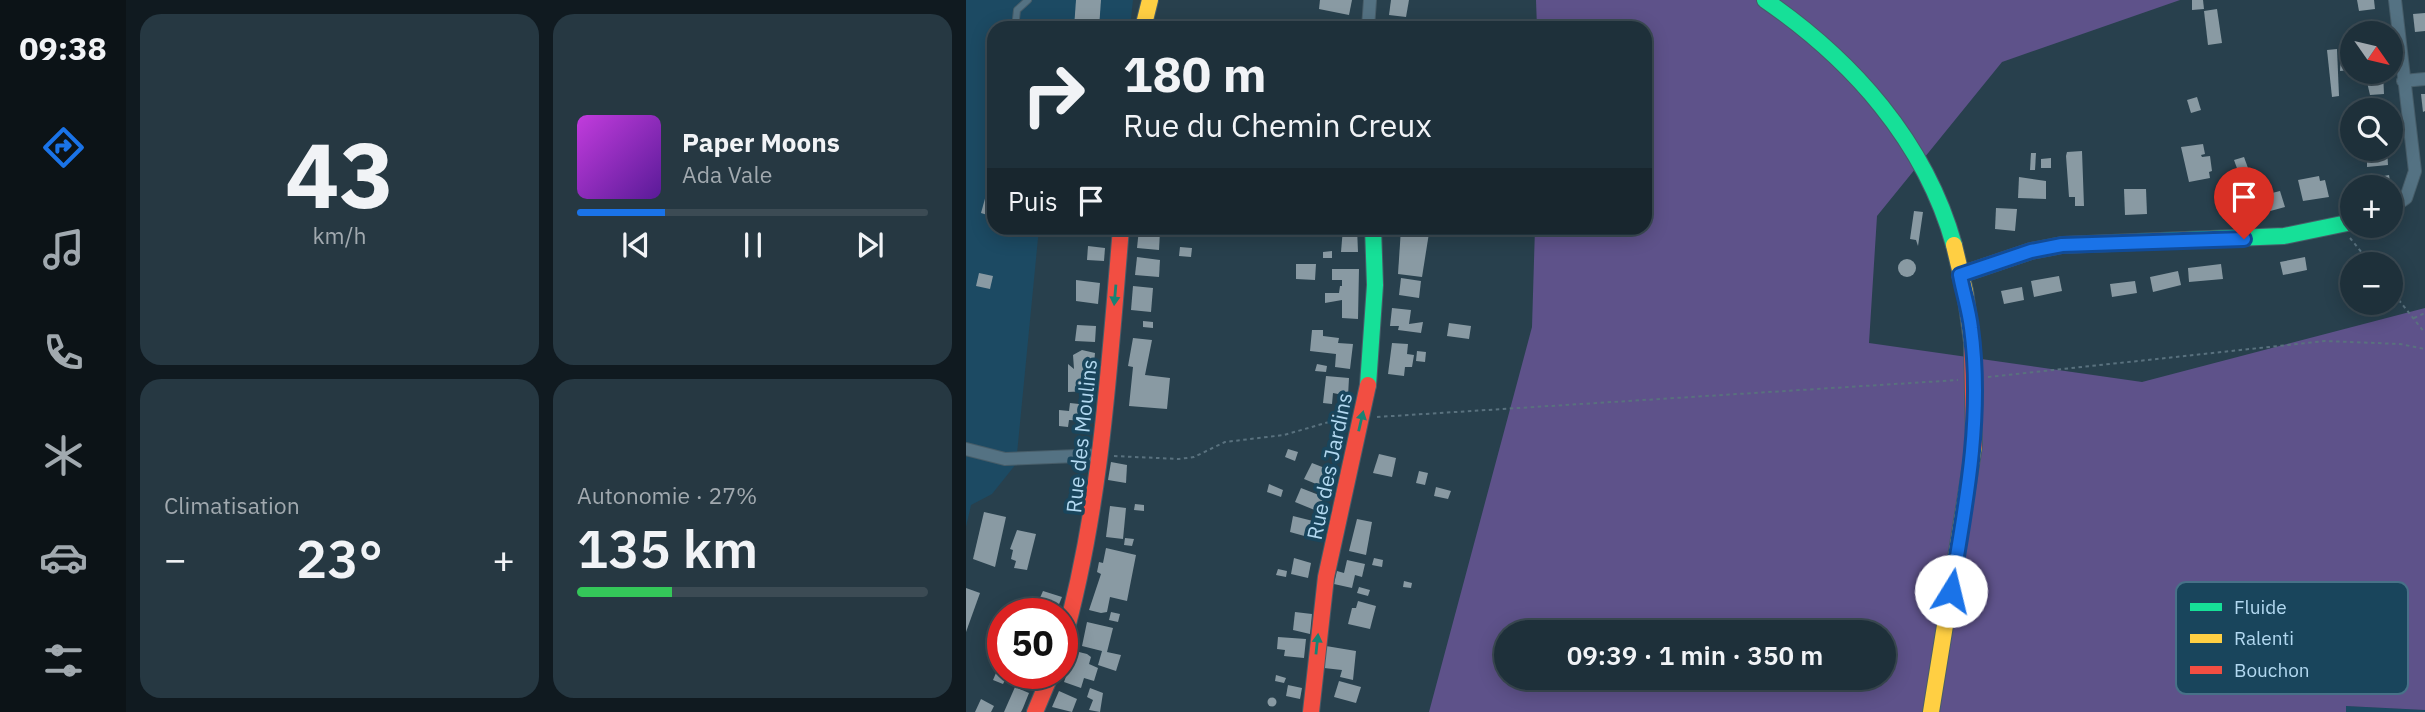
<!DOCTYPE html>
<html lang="fr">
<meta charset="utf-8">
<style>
body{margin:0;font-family:"IBM Plex Sans",sans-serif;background:#263842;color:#f1f3f6;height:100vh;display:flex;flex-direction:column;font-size:26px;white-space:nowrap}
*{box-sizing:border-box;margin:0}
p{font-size:23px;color:#a1a9af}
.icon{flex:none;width:38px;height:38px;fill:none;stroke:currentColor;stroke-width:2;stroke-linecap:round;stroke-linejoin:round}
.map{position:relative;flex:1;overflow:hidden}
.drawer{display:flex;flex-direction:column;gap:14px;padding:14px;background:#101a20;width:840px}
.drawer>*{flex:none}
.guide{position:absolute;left:21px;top:21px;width:665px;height:214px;border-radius:21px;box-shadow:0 4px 18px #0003,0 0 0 2px #3c4b54;background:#1e303a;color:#f1f3f6;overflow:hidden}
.needle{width:46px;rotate:124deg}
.fabs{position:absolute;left:1374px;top:21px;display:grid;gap:14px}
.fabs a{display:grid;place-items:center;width:63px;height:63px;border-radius:50%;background:#1e303a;box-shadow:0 4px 18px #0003,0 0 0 2px #3c4b54;font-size:35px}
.speed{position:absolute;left:21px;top:598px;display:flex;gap:14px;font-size:35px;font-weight:700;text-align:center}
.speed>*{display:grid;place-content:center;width:91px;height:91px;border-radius:50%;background:#1e303a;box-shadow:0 4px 18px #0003,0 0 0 2px #3c4b54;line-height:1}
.speed .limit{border:10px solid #d22;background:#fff;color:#111}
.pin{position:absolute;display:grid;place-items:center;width:60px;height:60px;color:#fff;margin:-72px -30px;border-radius:50% 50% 50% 0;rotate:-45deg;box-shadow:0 0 7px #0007}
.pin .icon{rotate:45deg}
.me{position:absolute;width:77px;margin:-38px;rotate:9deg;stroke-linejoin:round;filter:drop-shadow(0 0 5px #0008)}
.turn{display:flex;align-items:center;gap:24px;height:147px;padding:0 21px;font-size:32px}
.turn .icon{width:91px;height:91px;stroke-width:2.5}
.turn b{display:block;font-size:49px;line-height:60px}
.then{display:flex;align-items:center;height:66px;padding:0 21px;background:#0003;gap:14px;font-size:26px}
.big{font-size:52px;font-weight:600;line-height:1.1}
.drawer .tile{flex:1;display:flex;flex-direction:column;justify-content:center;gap:10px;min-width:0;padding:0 24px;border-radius:21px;background:#263842}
.drawer .dial{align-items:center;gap:0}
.dial b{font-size:91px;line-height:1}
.song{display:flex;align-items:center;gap:21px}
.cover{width:84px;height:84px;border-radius:10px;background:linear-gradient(135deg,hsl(290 70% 55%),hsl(270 70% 35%))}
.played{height:7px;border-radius:4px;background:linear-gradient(90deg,#1a73e8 25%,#3c4b54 25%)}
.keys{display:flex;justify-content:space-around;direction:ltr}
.heat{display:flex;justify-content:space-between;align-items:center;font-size:38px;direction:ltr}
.charge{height:10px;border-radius:5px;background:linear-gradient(90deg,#34c759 27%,#3c4b54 0)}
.drawer .tiles{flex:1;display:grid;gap:14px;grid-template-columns:repeat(2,1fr)}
.trip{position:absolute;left:528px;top:620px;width:402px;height:70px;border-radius:35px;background:#1e303a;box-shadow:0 4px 18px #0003,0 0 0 2px #3c4b54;font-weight:600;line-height:70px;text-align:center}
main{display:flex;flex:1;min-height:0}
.tab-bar{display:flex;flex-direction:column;width:126px;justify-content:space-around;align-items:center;background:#0c1317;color:#a1a9af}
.tab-bar .icon{width:49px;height:49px}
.tab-bar .current{color:#1a73e8}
.tab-bar b{font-size:32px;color:#f1f3f6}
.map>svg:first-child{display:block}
.built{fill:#1c4a63}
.green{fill:#5e528a;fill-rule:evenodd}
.building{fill:#899aa3}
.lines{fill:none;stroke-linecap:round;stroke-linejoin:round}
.lane-casing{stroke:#475d69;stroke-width:8}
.street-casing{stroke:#475d69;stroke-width:14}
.fast-casing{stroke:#475d69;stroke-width:18}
.slow-casing{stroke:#475d69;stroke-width:18}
.jam-casing{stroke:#475d69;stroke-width:18}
.path{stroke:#59717e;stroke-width:2;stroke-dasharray:3.5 3.5;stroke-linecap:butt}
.lane{stroke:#547283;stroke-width:6}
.street{stroke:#547283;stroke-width:12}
.fast{stroke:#16e098;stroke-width:16}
.slow{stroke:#ffcf43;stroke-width:16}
.jam{stroke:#f24e42;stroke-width:16}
.jam-bridge-casing{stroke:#475d69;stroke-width:18;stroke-linecap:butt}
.jam-bridge{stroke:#f24e42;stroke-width:16}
.oneway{fill:#188374}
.route-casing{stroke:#114b97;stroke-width:18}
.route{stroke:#1a73e8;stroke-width:12}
.labels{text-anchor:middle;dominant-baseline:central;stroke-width:7;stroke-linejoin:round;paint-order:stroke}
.street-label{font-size:21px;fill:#b2d8f0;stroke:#19455c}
.key{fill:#19455c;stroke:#477188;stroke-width:2}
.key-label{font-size:19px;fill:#b2d8f0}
</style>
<main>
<nav class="tab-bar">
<b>09:38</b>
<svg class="icon current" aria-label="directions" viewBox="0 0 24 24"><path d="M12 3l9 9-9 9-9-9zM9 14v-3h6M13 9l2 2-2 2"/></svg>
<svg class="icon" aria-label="music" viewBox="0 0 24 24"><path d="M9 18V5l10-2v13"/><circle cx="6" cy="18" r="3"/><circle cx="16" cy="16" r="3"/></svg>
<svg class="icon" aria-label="phone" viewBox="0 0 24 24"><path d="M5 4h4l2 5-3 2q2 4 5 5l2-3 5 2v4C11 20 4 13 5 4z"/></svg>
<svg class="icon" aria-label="climate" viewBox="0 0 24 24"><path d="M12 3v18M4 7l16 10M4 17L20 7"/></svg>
<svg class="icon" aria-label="car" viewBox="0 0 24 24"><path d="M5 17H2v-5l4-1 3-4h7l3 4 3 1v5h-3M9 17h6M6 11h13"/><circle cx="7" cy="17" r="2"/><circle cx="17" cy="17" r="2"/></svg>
<svg class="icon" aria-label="filters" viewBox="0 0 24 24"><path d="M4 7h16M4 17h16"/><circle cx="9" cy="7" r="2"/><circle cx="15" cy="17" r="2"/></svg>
</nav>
<section class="drawer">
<div class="tiles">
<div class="tile dial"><b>43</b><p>km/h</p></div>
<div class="tile">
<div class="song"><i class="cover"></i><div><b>Paper Moons</b><p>Ada Vale</p></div></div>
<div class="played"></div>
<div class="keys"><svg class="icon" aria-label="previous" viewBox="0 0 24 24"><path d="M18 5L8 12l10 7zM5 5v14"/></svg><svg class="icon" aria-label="pause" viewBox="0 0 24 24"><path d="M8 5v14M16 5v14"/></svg><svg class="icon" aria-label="next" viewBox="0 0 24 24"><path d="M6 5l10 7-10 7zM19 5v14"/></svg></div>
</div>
<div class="tile"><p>Climatisation</p>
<div class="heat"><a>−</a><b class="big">23°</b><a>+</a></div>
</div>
<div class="tile"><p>Autonomie · 27%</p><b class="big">135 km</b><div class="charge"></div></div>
</div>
</section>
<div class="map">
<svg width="1459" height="712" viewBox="0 0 1459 712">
<rect width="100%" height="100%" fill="#28404d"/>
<g class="built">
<path d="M0 0H167L164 28H28V228H73L50 464 26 494 5 505 0 527Z"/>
<path d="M1380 706 1459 710V712H1380Z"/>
</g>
<path class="green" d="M570 0H1214L1036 62 911 216 903 343 1176 382 1459 308V710L1380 706V712H463L566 327 569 228H679V28H571ZM541 632H919V677H541Z"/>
<g class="building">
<path d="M110 0H135L133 28H108Z"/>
<path d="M354 0H386L383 15 353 9Z"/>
<path d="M425 0H443L440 17 423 15Z"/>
<path d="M1226 0H1237L1238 9 1226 10Z"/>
<path d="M1391 0H1408L1409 9 1393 11Z"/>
<path d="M1251 9 1256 43 1242 45 1238 11Z"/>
<path d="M1459 13V31L1449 32 1447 14Z"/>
<path d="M1409 21 1412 33H1395L1394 23Z"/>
<path d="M56 23 97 26V28H55Z"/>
<path d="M1371 49 1373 96 1366 97 1361 50Z"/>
<path d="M1386 54V70L1374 71 1375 55Z"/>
<path d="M1395 72H1417L1418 94 1404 95 1400 78 1396 79Z"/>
<path d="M1455 94H1459V111L1457 112Z"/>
<path d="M1231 97 1235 110 1225 113 1221 100Z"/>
<path d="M1237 144 1239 154 1235 155 1236 157 1244 156 1246 171 1243 172 1244 178 1223 182 1215 147Z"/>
<path d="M1401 149H1421L1422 165 1401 167Z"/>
<path d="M1116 151 1118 206H1109V197H1103L1100 156 1101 152Z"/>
<path d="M1065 153H1070L1069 170H1064Z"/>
<path d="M1278 157 1282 168 1272 171 1268 160Z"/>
<path d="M1085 158V168H1075V159Z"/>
<path d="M28 166V217L15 213Z"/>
<path d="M1423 175 1425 187H1403L1402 179Z"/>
<path d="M1353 176 1354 181 1359 180 1363 197 1337 201 1332 180Z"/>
<path d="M1053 177 1080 181V199L1052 198Z"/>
<path d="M1290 187 1294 196 1314 191 1319 207 1286 216 1278 191Z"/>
<path d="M1158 189H1180L1181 214 1159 215Z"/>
<path d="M1030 208 1051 209 1049 231 1029 229Z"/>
<path d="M948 211 957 212 952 246 950 240 944 239Z"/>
<path d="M377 228H391L392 252H375Z"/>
<path d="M173 229 194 231 193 250 171 248Z"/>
<path d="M435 229 463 233 456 277 432 274Z"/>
<path d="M122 246 139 248 138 261 121 260Z"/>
<path d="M214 247 226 248 225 257 213 256Z"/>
<path d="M366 251V258H357V252Z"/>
<path d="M171 257 194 260 193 277 169 275Z"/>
<path d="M1339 257 1341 270 1317 275 1314 262Z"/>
<circle cx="941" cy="268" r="9"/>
<path d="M330 264H350L349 280 330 279Z"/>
<path d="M1255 264 1257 279 1223 282 1222 268Z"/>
<path d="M366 269H393L392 319 376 318V300L359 303V293H373L374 286H376V280H366Z"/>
<path d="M1212 271 1215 285 1187 292 1184 277Z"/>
<path d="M13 273 27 276 24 289 10 286Z"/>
<path d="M1093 276 1096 291 1068 297 1065 281Z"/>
<path d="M435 278 455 281 453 298 433 295Z"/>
<path d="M110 280 134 283 132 304 110 301Z"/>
<path d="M1169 281 1171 293 1146 297 1144 284Z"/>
<path d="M167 286 187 288 185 312 165 310Z"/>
<path d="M1056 287 1058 300 1038 304 1035 291Z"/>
<path d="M426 308 445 310 443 324 457 322 455 333 432 330 433 326H424Z"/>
<path d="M177 321 187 322V328L177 327Z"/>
<path d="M483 323 505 326 503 339 481 336Z"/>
<path d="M111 325 130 326 129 342 109 341Z"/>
<path d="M346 330H357V336L373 338 372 343 387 344 384 369 369 367 370 354 344 351Z"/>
<path d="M167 338 186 340 179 375 204 378 201 409 163 406 167 367 162 366Z"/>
<path d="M426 343 442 344 441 354 448 355 446 367H439L438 376 422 374Z"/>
<path d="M116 350 129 353 126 385 123 391 102 392V364L108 369 107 355Z"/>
<path d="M451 351 460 352 459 362 450 361Z"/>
<path d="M351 364 361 366 360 372 349 371Z"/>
<path d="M360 376 383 378 382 396 367 393 366 404 357 403Z"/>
<path d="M104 403 122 405 121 421 103 420 102 427 93 426V410L103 411Z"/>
<path d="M322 449 332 452 329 461 319 457Z"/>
<path d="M413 454 430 458 426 477 407 473Z"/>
<path d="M145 462 161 465 160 483 142 480Z"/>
<path d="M346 463 369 472 360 488 338 479Z"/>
<path d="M453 471 462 473 459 485 450 483Z"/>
<path d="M303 484 317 490 315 497 301 492Z"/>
<path d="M470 487 485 491 482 499 468 496Z"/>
<path d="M335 488 358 497 351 511 329 502Z"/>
<path d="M169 504 178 505V511L168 510Z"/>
<path d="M144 506 160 508 157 539 140 537Z"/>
<path d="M18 512 40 517 29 567 7 559Z"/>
<path d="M327 516 347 521 342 537 324 532Z"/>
<path d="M391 519 406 522 400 555 383 551Z"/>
<path d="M51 530 70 534 61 570 48 568 50 561 45 559 47 550 44 549Z"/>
<path d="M159 538 168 539 166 546 158 545Z"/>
<path d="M140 548 170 555 161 601 144 597 141 612 135 613 123 610 135 574 131 572 133 562 137 563Z"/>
<path d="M328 558 345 563 342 578 325 574Z"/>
<path d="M408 558 417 560 416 567 406 565Z"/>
<path d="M381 560 399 564 396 577 389 575 386 588 368 584 371 571 378 573Z"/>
<path d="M312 569 321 571 320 577 310 575Z"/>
<path d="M438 581 446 583 445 588 437 587Z"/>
<path d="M393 587 404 590 402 596 391 593Z"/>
<path d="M0 588 14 593 0 632Z"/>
<path d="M77 591 96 597 89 614 70 607Z"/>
<path d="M392 601 410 606 404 629 382 624 386 608H390Z"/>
<path d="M145 612 154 614 152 622 143 620Z"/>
<path d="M329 612 346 614 344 634 327 630Z"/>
<path d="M121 622 147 628 141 652 155 655 150 671 132 665 136 651 116 646Z"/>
<path d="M312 637 340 639 338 658 318 656 319 650 311 649Z"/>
<path d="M360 646 390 651 387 680 374 677 376 670 358 668Z"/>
<path d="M109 651 121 654 125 657 123 664 132 668 128 681 118 678 115 688 98 682Z"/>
<path d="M30 673 40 678 37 684 27 680Z"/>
<path d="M44 674H72L65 689 51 683 53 678Z"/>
<path d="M310 675 320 678 318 683 309 681Z"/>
<path d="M373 681 395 687 390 703 368 697Z"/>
<path d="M322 685 336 688 334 699 320 696Z"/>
<path d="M49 687 63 693 57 708 55 712H38Z"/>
<path d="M124 688 137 693 134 712 123 710 127 700 121 697Z"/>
<path d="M93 691 111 699 106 712 86 707Z"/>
<circle cx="306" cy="702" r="4.5"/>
<path d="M15 699 28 706 25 712H9Z"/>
</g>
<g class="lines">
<g class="lane-casing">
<path id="lane" d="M49 28 51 10 62 0"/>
</g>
<g class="street-casing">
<g id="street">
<path d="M402 28 404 0"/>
<path d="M1437 81 1459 79"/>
<path d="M1424 209 1440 198 1449 171 1429 0"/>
<path d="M0 449 39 459 135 455"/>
</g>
</g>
<g class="fast-casing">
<g id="fast">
<path d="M799 0C886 60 959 141 988 245"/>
<path d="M994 275 1065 251 1096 245 1318 236 1386 222"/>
<path d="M402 385 409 285 407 228"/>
</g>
</g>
<g class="slow-casing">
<g id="slow">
<path d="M177 28 184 0"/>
<path d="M988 245 999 291 1006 342"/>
<path d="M965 712 1008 446"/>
</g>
</g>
<g class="jam-casing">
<g id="jam">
<path d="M96 646C135 509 143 369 155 228"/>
<path d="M69 712 85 674"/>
<path d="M345 712 360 577 402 385"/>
</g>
</g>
<g class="path">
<path d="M1384 238 1405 264"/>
<path d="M1424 289 1459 333"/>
<path d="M1448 318 1459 313"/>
<path d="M1022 377 1359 341 1434 344 1459 349"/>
<path d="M411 417 992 380"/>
<path d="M148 456 213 459 228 457 259 442 318 435 363 422 378 425"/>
</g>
<use href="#lane" class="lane"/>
<use href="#street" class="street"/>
<use href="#fast" class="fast"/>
<use href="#slow" class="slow"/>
<use href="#jam" class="jam"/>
<g class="jam-bridge-casing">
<path id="jam-bridge" d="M1006 342 1008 446"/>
</g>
<use href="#jam-bridge" class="jam-bridge"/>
</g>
<defs><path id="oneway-solid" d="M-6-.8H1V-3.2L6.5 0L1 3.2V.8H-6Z" transform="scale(1.75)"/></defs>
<g class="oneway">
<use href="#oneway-solid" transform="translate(149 295) rotate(95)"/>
<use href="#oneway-solid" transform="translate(395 421) rotate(-77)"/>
<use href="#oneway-solid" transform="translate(351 644) rotate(-84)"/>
</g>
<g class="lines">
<g class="route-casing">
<path id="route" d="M985 591C1000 504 1017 416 1005 328 1003 310 997 292 994 275L1065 251 1096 245 1278 239"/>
</g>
<use href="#route" class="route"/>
</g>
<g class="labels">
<g class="street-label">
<text transform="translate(115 436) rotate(-84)">Rue des Moulins</text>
<text transform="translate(363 466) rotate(-78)">Rue des Jardins</text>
</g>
</g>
<rect x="1210" y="582" width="232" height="112" rx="10" class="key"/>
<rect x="1224" y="603" width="32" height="8" fill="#16e098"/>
<rect x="1224" y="634" width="32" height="9" fill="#ffcf43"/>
<rect x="1224" y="666" width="32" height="8" fill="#f24e42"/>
<g class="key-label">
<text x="1268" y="614">Fluide</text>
<text x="1268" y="645">Ralenti</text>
<text x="1268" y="677">Bouchon</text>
</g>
</svg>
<div class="fabs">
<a><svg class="needle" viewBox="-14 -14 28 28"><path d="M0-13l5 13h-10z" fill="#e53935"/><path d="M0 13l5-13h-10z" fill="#a1a9af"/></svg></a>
<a><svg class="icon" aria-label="search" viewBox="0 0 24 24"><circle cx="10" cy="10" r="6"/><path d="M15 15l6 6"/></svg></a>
<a>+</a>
<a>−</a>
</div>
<div class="speed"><div class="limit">50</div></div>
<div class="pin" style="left:1278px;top:239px;background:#d93025"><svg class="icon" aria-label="arrive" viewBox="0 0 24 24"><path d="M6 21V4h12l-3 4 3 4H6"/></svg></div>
<svg class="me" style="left:985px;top:591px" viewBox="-20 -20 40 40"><circle r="19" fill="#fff"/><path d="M0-13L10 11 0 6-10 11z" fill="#1a73e8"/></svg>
<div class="trip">09:39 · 1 min · 350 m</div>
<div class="guide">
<div class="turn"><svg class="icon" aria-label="right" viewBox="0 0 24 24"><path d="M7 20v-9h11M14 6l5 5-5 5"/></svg><div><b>180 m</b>Rue du Chemin Creux</div></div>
<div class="then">Puis<svg class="icon" aria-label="arrive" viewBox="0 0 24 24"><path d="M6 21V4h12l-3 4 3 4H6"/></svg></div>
</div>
</div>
</main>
